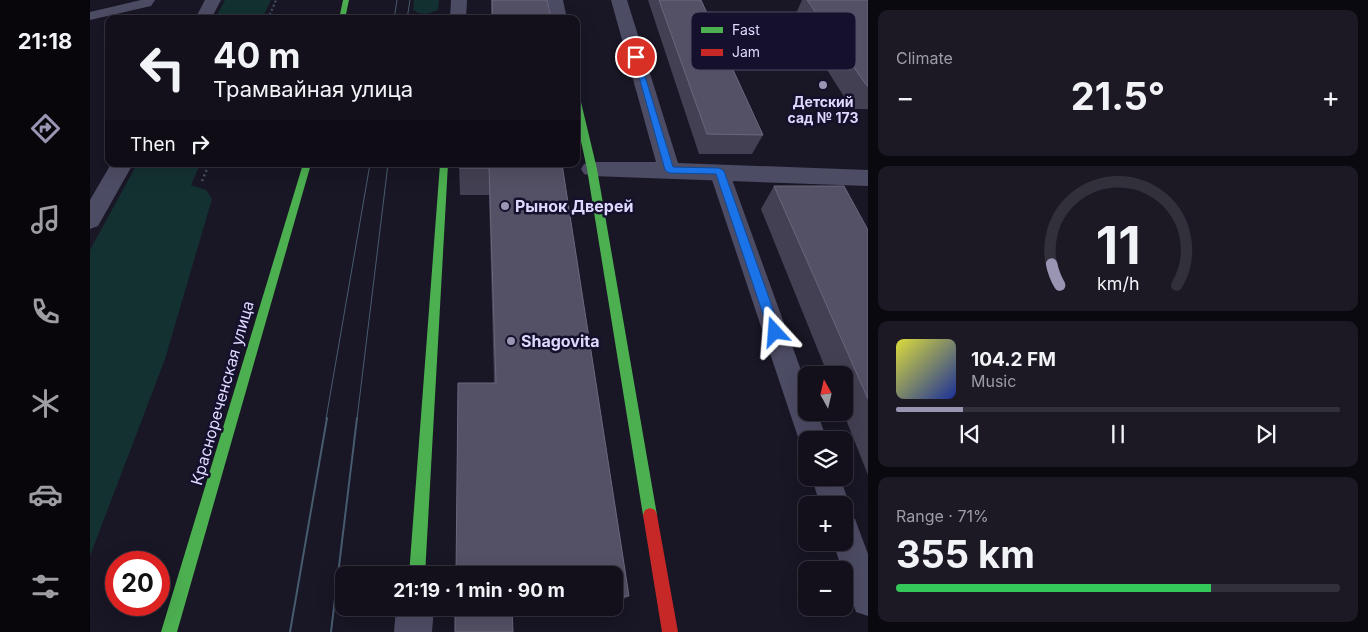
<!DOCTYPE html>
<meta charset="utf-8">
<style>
body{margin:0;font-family:Inter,sans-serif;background:#1c1925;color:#f1f3f6;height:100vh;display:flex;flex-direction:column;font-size:19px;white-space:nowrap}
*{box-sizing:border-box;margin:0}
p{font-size:16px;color:#9d9da3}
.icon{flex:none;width:28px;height:28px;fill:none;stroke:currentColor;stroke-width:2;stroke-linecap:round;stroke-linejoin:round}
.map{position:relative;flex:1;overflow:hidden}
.drawer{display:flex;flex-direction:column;gap:10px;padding:10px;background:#0a090f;width:500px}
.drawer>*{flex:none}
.hud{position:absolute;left:15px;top:15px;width:475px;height:152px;border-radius:10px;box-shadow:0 5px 20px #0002,0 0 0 1px #32303b;background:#13101c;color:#f1f3f6;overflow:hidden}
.needle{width:32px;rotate:352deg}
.buttons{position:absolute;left:708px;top:366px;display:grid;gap:10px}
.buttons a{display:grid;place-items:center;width:55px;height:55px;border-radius:10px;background:#13101c;box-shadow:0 5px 20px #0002,0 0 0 1px #32303b;font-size:25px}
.speed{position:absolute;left:15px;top:551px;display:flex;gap:10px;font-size:25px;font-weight:700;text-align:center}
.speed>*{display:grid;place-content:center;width:65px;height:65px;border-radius:50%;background:#13101c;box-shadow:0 5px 20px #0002,0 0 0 1px #32303b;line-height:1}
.speed .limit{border:8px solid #d22;background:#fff;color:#111}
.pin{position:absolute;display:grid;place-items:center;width:42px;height:42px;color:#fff;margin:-21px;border:2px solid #fff;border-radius:50%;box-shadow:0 1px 5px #0007}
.me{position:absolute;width:55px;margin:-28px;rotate:341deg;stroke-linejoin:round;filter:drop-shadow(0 0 4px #0008)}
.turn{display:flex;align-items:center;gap:18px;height:105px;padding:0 25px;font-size:22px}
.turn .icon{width:65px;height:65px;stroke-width:2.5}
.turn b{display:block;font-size:35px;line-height:42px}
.then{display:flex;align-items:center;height:48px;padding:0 25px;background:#0003;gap:10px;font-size:19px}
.big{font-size:38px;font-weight:700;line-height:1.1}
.drawer .widget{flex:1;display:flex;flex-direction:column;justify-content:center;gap:8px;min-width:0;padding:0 18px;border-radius:10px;background:#1c1925}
.drawer .dial{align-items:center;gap:0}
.dial svg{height:130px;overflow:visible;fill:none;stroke:#32303b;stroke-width:7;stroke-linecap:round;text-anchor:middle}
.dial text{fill:#f1f3f6;stroke:none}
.song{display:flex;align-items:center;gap:15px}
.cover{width:60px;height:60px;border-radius:8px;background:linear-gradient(135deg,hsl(60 70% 55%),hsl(230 70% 35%))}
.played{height:5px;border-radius:2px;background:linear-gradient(90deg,#9995b3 15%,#32303b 15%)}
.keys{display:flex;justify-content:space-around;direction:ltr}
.heat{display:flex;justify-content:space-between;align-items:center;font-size:28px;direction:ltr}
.charge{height:8px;border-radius:4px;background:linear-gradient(90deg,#34c759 71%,#32303b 0)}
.trip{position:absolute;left:245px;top:566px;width:288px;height:50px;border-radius:10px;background:#13101c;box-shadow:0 5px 20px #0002,0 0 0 1px #32303b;font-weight:700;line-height:50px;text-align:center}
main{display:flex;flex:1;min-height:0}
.tab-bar{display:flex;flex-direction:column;width:90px;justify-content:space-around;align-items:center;background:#08060b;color:#9d9da3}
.tab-bar .icon{width:35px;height:35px}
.tab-bar .on{color:#9995b3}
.tab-bar b{font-size:22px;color:#f1f3f6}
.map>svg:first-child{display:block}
.green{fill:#143132}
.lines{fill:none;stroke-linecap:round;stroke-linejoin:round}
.path-far1{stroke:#475464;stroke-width:2;stroke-dasharray:2 2.5;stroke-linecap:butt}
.path{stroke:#475464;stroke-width:2.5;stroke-dasharray:2 3;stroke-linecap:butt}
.lane{fill:#4d4c65;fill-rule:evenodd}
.street{fill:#4d4c65;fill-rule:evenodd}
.fast{fill:#4caf50;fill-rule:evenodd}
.jam{fill:#c62828;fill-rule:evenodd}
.tram-far1{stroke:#465c6e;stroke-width:1}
.tram{stroke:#465c6e;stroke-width:2}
.wall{fill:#444053}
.building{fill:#545065;stroke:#6a667e}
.route{fill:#1a73e8;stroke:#114b97}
.poi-dot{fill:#9995b3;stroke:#15102b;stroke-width:2}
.labels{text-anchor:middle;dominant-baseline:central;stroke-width:5;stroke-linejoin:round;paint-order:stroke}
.far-poi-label{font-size:14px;font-weight:bold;fill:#dedaff;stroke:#15102b}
.poi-label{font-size:16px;font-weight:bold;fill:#dedaff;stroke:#15102b;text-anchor:start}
.street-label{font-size:16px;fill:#dedaff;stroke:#15102b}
.key{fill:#15102b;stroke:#514d6b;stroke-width:1}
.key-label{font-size:14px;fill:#dedaff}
</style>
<main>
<nav class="tab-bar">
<b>21:18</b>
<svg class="icon on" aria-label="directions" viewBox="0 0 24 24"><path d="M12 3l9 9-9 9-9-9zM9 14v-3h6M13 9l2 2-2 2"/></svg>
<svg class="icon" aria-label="music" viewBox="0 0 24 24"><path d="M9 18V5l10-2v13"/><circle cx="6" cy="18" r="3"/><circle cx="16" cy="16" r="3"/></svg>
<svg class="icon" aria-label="phone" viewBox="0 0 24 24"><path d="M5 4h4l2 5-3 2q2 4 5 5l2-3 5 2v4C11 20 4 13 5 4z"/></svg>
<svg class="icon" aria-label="climate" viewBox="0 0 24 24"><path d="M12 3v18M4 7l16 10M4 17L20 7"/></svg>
<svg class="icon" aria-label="car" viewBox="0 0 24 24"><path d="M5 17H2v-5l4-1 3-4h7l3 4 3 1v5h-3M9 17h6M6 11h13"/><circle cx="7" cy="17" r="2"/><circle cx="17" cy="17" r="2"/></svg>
<svg class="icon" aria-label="filters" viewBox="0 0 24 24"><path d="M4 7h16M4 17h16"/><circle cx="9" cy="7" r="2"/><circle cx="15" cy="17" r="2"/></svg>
</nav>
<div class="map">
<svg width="778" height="632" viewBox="0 0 778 632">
<rect width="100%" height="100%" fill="#191625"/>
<g class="green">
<path d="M135 0H181L172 19H125Z"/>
<path d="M324 0H349L348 10C339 14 332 16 323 10Z"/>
<path d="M47 164H110L101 185 116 190 122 199 75 359 0 556V250Z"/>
</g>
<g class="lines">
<path class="path-far1" d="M178 19 186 0"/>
<path class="path" d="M112 181 119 164"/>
<g class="lane">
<path d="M51 0H65L61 6 0 20V12Z"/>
<path d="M629 165 636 167 639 171 716 384V412H727L737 440H716V451L713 449 709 440 619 171 622 167Z"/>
<path d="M722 478H750L760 505 756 515 765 519 778 554V616L766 612 743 542H754V505H730Z"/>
</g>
<g class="street">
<path d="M115 0H131L121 19H105Z"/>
<path d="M361 0H377L376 19H360Z"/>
<path d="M457 0H473L477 19H461Z"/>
<path d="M521 0H537L588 163 778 170V186L502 176 494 174 491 169 494 164 502 162H566Z"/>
<path d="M21 164H43L8 226 0 229V200Z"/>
<path d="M306 608H344L342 632H304Z"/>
</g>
<g class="fast">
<path d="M253 0H259L255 19H249Z"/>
<path d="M486 96 490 98 507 169 567 515 565 520 560 522 555 520 553 515 497 169 486 118Z"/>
<path d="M213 164H221L87 632H71Z"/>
<path d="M350 164H358L335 575H319Z"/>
</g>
<path class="jam" d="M560 508 565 510 567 515 588 632H572L553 515 555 510Z"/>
<g class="tram-far1">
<path d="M304 19 307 0"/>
<path d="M317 19 320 0"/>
<path d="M236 419 280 164"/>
<path d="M267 419 298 164"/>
</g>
<g class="tram">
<path d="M200 632 237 418"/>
<path d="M241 632 267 418"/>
</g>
</g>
<g class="wall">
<path d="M401 0H457L461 19H401Z"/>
<path d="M558 0H611L673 135 662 154H609Z"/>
<path d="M712 0H778V109H762L704 18Z"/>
<path d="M369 164H472L539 596 526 604H524V575L404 383 399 195H370Z"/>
<path d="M684 186 778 230V475L753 412H754V375H738L671 209Z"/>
</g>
<g class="building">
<path d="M402 0H457L461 19H403Z"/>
<path d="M569 0H611L673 135 617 134Z"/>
<path d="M717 0H778V86H777Z"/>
<path d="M369 164H472L539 596 524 597V575H366L368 383H406L399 168H369Z"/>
<path d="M684 186H754L778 230V399Z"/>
<path d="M365 608H422L423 632H365Z"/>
</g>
<path class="route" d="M543 55 549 57 583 167 629 168 634 171 691 332 689 336 685 337 679 332 626 174 579 173 575 170Z"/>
<g class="poi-dot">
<circle cx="733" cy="85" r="5"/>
<circle cx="415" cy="206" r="5"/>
<circle cx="421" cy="341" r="5"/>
</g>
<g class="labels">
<g class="far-poi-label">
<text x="733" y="101">Детский<tspan x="733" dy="16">сад № 173</tspan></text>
</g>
<g class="poi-label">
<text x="425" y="206">Рынок Дверей</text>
<text x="431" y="341">Shagovita</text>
</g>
<g class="street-label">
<text transform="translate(132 393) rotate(-74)">Краснореченская улица</text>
</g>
</g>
<rect x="601" y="12" width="165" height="58" rx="8" class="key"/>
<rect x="611" y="27" width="22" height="6" fill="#4caf50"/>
<rect x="611" y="49" width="22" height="7" fill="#c62828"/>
<g class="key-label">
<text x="642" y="35">Fast</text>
<text x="642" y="57">Jam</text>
</g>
</svg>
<div class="buttons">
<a><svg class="needle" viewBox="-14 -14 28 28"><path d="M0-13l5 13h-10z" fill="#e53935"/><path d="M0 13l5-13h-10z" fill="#9d9da3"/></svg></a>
<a><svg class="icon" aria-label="layers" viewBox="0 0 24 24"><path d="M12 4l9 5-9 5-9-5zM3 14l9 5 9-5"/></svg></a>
<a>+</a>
<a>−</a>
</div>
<div class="speed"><div class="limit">20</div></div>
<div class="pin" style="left:546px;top:57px;background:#d93025"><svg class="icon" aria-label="arrive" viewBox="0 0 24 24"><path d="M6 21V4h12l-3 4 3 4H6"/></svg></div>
<svg class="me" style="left:685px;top:332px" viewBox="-20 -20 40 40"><path d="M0-17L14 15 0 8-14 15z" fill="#1a73e8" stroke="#fff" stroke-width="4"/></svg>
<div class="trip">21:19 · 1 min · 90 m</div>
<div class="hud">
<div class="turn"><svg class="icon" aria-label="left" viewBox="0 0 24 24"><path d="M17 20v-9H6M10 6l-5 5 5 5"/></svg><div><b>40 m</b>Трамвайная улица</div></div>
<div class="then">Then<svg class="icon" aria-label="right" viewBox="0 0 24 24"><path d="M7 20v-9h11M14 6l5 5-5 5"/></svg></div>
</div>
</div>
<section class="drawer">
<div class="widget"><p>Climate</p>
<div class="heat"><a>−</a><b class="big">21.5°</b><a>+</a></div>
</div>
<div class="widget dial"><svg viewBox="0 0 100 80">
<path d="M14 69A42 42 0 1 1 86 69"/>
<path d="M14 69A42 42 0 0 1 9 56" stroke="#9995b3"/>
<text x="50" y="56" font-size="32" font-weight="700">11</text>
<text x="50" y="72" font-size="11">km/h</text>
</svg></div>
<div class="widget">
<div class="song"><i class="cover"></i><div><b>104.2 FM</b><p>Music</p></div></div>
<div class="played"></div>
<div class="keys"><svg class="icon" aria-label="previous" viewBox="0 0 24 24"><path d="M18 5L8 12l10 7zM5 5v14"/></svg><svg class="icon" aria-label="pause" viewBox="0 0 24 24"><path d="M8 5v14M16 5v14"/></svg><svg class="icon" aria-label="next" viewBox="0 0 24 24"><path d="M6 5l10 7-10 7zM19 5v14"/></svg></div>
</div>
<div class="widget"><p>Range · 71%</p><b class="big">355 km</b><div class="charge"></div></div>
</section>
</main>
